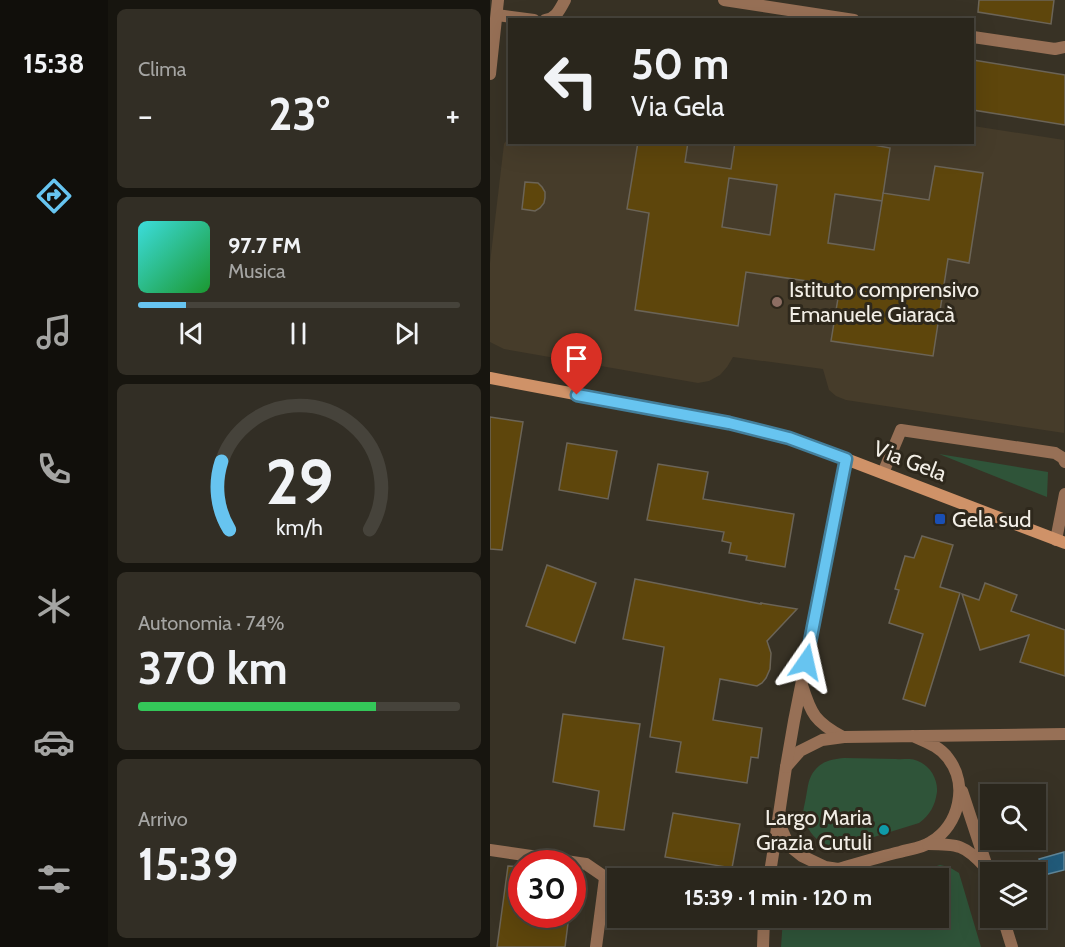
<!DOCTYPE html>
<html lang="it">
<meta charset="utf-8">
<style>
body{margin:0;font-family:Cabin,sans-serif;background:#322e25;color:#f1f3f6;height:100vh;display:flex;flex-direction:column;font-size:22px;white-space:nowrap}
*{box-sizing:border-box;margin:0}
p{font-size:20px;color:#a5a5a3}
.icon{flex:none;width:33px;height:33px;fill:none;stroke:currentColor;stroke-width:2;stroke-linecap:round;stroke-linejoin:round}
.map{position:relative;flex:1;overflow:hidden}
.side{display:flex;flex-direction:column;gap:9px;padding:9px;background:#17150f;width:382px}
.side>*{flex:none}
.top-card{position:absolute;left:18px;top:18px;width:466px;height:126px;border-radius:0px;box-shadow:0 6px 24px #0002,0 0 0 2px #46433b;background:#2a261c;color:#f1f3f6;overflow:hidden}
.fabs{position:absolute;left:490px;top:784px;display:grid;gap:12px}
.fabs a{display:grid;place-items:center;width:66px;height:66px;border-radius:0px;background:#2a261c;box-shadow:0 6px 24px #0002,0 0 0 2px #46433b;font-size:30px}
.speed{position:absolute;left:18px;top:850px;display:flex;gap:12px;font-size:30px;font-weight:700;text-align:center}
.speed>*{display:grid;place-content:center;width:78px;height:78px;border-radius:50%;background:#2a261c;box-shadow:0 6px 24px #0002,0 0 0 2px #46433b;line-height:1}
.speed .limit{border:9px solid #d22;background:#fff;color:#111}
.pin{position:absolute;display:grid;place-items:center;width:51px;height:51px;color:#fff;margin:-62px -26px;border-radius:50% 50% 50% 0;rotate:-45deg;box-shadow:0 0 6px #0007}
.pin .icon{rotate:45deg}
.me{position:absolute;width:66px;margin:-33px;rotate:11deg;stroke-linejoin:round;filter:drop-shadow(0 0 4px #0008)}
.turn{display:flex;align-items:center;gap:21px;height:126px;padding:0 24px;font-size:27px}
.turn .icon{width:78px;height:78px;stroke-width:2.5}
.turn b{display:block;font-size:42px;line-height:51px}
.big{font-size:45px;font-weight:700;line-height:1.1}
.side .tile{flex:1;display:flex;flex-direction:column;justify-content:center;gap:9px;min-width:0;padding:0 21px;border-radius:9px;background:#322e25}
.side .dial{align-items:center;gap:0}
.dial svg{height:156px;overflow:visible;fill:none;stroke:#46433b;stroke-width:7;stroke-linecap:round;text-anchor:middle}
.dial text{fill:#f1f3f6;stroke:none}
.song{display:flex;align-items:center;gap:18px}
.cover{width:72px;height:72px;border-radius:9px;background:linear-gradient(135deg,hsl(180 70% 55%),hsl(130 70% 35%))}
.played{height:6px;border-radius:3px;background:linear-gradient(90deg,#67c4f0 15%,#46433b 15%)}
.keys{display:flex;justify-content:space-around;direction:ltr}
.heat{display:flex;justify-content:space-between;align-items:center;font-size:33px;direction:ltr}
.charge{height:9px;border-radius:4px;background:linear-gradient(90deg,#34c759 74%,#46433b 0)}
.trip{position:absolute;left:117px;top:868px;width:342px;height:60px;border-radius:0px;background:#2a261c;box-shadow:0 6px 24px #0002,0 0 0 2px #46433b;font-weight:700;line-height:60px;text-align:center}
main{display:flex;flex:1;min-height:0}
.dock{display:flex;flex-direction:column;width:108px;justify-content:space-around;align-items:center;background:#110f0b;color:#a5a5a3}
.dock .icon{width:42px;height:42px}
.dock .selected{color:#67c4f0}
.dock b{font-size:27px;color:#f1f3f6}
.map>svg:first-child{display:block}
.built{fill:#463c2a}
.green{fill:#2f5439}
.water{fill:#225b7a;stroke:#60879a;stroke-width:1.5}
.building{fill:#5e460c;stroke:#6b6457;stroke-width:1.5;fill-rule:evenodd}
.lines{fill:none;stroke-linecap:round;stroke-linejoin:round}
.lane{stroke:#977056;stroke-width:12}
.street{stroke:#977056;stroke-width:12}
.secondary{stroke:#cf9268;stroke-width:12}
.route-casing{stroke:#437f9c;stroke-width:15}
.route{stroke:#67c4f0;stroke-width:10}
.education-dot{fill:#8d6e63;stroke:#2e281c;stroke-width:2}
.transit-dot{fill:#1a4fb4;stroke:#2e281c;stroke-width:2}
.culture-dot{fill:#0f9aa8;stroke:#2e281c;stroke-width:2}
.labels{text-anchor:middle;dominant-baseline:central;stroke-width:6;stroke-linejoin:round;paint-order:stroke}
.poi-label{font-size:22px;fill:#f2eee6;stroke:#2e281c;text-anchor:start}
.street-label{font-size:22px;fill:#f2eee6;stroke:#2e281c}
</style>
<main>
<nav class="dock">
<b>15:38</b>
<svg class="icon selected" aria-label="directions" viewBox="0 0 24 24"><path d="M12 3l9 9-9 9-9-9zM9 14v-3h6M13 9l2 2-2 2"/></svg>
<svg class="icon" aria-label="music" viewBox="0 0 24 24"><path d="M9 18V5l10-2v13"/><circle cx="6" cy="18" r="3"/><circle cx="16" cy="16" r="3"/></svg>
<svg class="icon" aria-label="phone" viewBox="0 0 24 24"><path d="M5 4h4l2 5-3 2q2 4 5 5l2-3 5 2v4C11 20 4 13 5 4z"/></svg>
<svg class="icon" aria-label="climate" viewBox="0 0 24 24"><path d="M12 3v18M4 7l16 10M4 17L20 7"/></svg>
<svg class="icon" aria-label="car" viewBox="0 0 24 24"><path d="M5 17H2v-5l4-1 3-4h7l3 4 3 1v5h-3M9 17h6M6 11h13"/><circle cx="7" cy="17" r="2"/><circle cx="17" cy="17" r="2"/></svg>
<svg class="icon" aria-label="filters" viewBox="0 0 24 24"><path d="M4 7h16M4 17h16"/><circle cx="9" cy="7" r="2"/><circle cx="15" cy="17" r="2"/></svg>
</nav>
<section class="side">
<div class="tile"><p>Clima</p>
<div class="heat"><a>−</a><b class="big">23°</b><a>+</a></div>
</div>
<div class="tile">
<div class="song"><i class="cover"></i><div><b>97.7 FM</b><p>Musica</p></div></div>
<div class="played"></div>
<div class="keys"><svg class="icon" aria-label="previous" viewBox="0 0 24 24"><path d="M18 5L8 12l10 7zM5 5v14"/></svg><svg class="icon" aria-label="pause" viewBox="0 0 24 24"><path d="M8 5v14M16 5v14"/></svg><svg class="icon" aria-label="next" viewBox="0 0 24 24"><path d="M6 5l10 7-10 7zM19 5v14"/></svg></div>
</div>
<div class="tile dial"><svg viewBox="0 0 100 80">
<path d="M14 69A42 42 0 1 1 86 69"/>
<path d="M14 69A42 42 0 0 1 10 34" stroke="#67c4f0"/>
<text x="50" y="56" font-size="32" font-weight="700">29</text>
<text x="50" y="72" font-size="11">km/h</text>
</svg></div>
<div class="tile"><p>Autonomia · 74%</p><b class="big">370 km</b><div class="charge"></div></div>
<div class="tile"><p>Arrivo</p><b class="big">15:39</b></div>
</section>
<div class="map">
<svg width="575" height="947" viewBox="0 0 575 947">
<rect width="100%" height="100%" fill="#383225"/>
<path class="built" d="M483 126 574 140V433L356 400 346 396 339 390 333 369 243 357 237 367 230 375 219 381 208 383 14 349 0 342V263L14 144 19 137 20 142H483Z"/>
<g class="green">
<path d="M449 454 558 472 557 497Z"/>
<path d="M354 758C372 758 389 759 406 759 412 760 419 758 425 760 439 764 448 778 447 792 445 806 440 815 429 823L358 845C340 848 327 844 318 828 315 824 313 820 313 815 313 809 315 803 316 797 318 787 318 778 325 770 332 761 343 759 354 758Z"/>
<path d="M450 865 459 867 469 873 491 947H291L293 918H448V879H405Z"/>
</g>
<path class="water" d="M574 852V870L554 875 549 859Z"/>
<g class="building">
<path d="M489 0H564L561 24 488 12Z"/>
<path d="M483 60 575 75V125L483 110Z"/>
<path d="M148 142H198L195 162 241 169 245 142H368L400 148 392 201 393 193 439 200 445 166 493 173 479 263 458 259 443 356 341 341 350 286 256 272 248 326 145 310 159 213 137 209ZM239 178 287 185 280 235 232 227ZM345 194 392 201 384 250 338 243Z"/>
<path d="M35 182 48 183 52 187 55 192V198L54 203 50 208 45 211 32 209Z"/>
<path d="M0 417 33 422 12 550 0 549Z"/>
<path d="M77 443 127 451 118 499 69 490Z"/>
<path d="M168 464 218 472 213 499 304 514 295 567 256 560 257 556 239 553 241 543 232 541 234 532 157 520Z"/>
<path d="M432 536 463 545 450 587 470 593 435 706 413 699 433 634 399 623 409 590 405 589 415 556 424 558Z"/>
<path d="M57 565 106 583 85 643 36 626Z"/>
<path d="M145 579 271 604V603L307 609 277 641 281 653 280 669 276 678 272 683 267 686 230 679 223 720 272 728 268 758 261 757 257 783 186 772 191 742 160 737 174 647 133 639Z"/>
<path d="M495 583 527 595 521 611 575 630V676L530 662 539 635 490 650 472 594 489 600Z"/>
<path d="M73 714 150 724 134 830 104 826 109 791 63 782Z"/>
<path d="M183 813 250 824 242 868 175 857Z"/>
<path d="M18 866 32 867V915H79L75 947H7Z"/>
</g>
<g class="lines">
<g class="lane">
<path d="M234 0 364 20"/>
<path d="M7 15 44 20"/>
<path d="M55 20C66 19 70 9 75 0"/>
<path d="M483 37 565 49 575 47"/>
<path d="M393 473 411 430 565 453 573 458 575 462"/>
<path d="M566 540 575 494"/>
</g>
<g class="street">
<path d="M0 74 8 0"/>
<path d="M312 685C321 714 325 722 353 737"/>
<path d="M423 736C436 742 449 746 458 758 479 785 469 825 441 842 432 848 420 849 410 852 389 857 369 863 348 869L335 867 312 856 302 848 296 839 288 821 296 767 310 751 332 740 354 737 575 734"/>
<path d="M296 767 304 721 356 459"/>
<path d="M472 791 501 879"/>
<path d="M438 844C468 844 475 845 495 867"/>
<path d="M0 850 96 864 128 886"/>
<path d="M279 879 288 822"/>
<path d="M326 879 347 869"/>
<path d="M513 918 522 947"/>
<path d="M106 947 115 878"/>
<path d="M273 947 274 918"/>
</g>
<path class="secondary" d="M0 378 239 423 299 438 356 459 575 543"/>
</g>
<g class="lines">
<g class="route-casing">
<path id="route" d="M87 395 239 423 299 438 356 459 316 662"/>
</g>
<use href="#route" class="route"/>
</g>
<circle class="education-dot" cx="287" cy="302" r="6"/>
<rect class="transit-dot" x="444" y="513" width="12" height="12" rx="3"/>
<circle class="culture-dot" cx="394" cy="830" r="6"/>
<g class="labels">
<g class="poi-label">
<text x="299" y="289">Istituto comprensivo<tspan x="299" dy="25">Emanuele Giaracà</tspan></text>
<text x="462" y="519">Gela sud</text>
<text x="382" y="817" text-anchor="end">Largo Maria<tspan x="382" dy="25">Grazia Cutuli</tspan></text>
</g>
<g class="street-label">
<text transform="translate(420 461) rotate(21)">Via Gela</text>
</g>
</g>
</svg>
<div class="fabs">
<a><svg class="icon" aria-label="search" viewBox="0 0 24 24"><circle cx="10" cy="10" r="6"/><path d="M15 15l6 6"/></svg></a>
<a><svg class="icon" aria-label="layers" viewBox="0 0 24 24"><path d="M12 4l9 5-9 5-9-5zM3 14l9 5 9-5"/></svg></a>
</div>
<div class="speed"><div class="limit">30</div></div>
<div class="pin" style="left:87px;top:395px;background:#d93025"><svg class="icon" aria-label="arrive" viewBox="0 0 24 24"><path d="M6 21V4h12l-3 4 3 4H6"/></svg></div>
<svg class="me" style="left:316px;top:662px" viewBox="-20 -20 40 40"><path d="M0-17L14 15 0 8-14 15z" fill="#67c4f0" stroke="#fff" stroke-width="4"/></svg>
<div class="trip">15:39 · 1 min · 120 m</div>
<div class="top-card">
<div class="turn"><svg class="icon" aria-label="left" viewBox="0 0 24 24"><path d="M17 20v-9H6M10 6l-5 5 5 5"/></svg><div><b>50 m</b>Via Gela</div></div>
</div>
</div>
</main>
